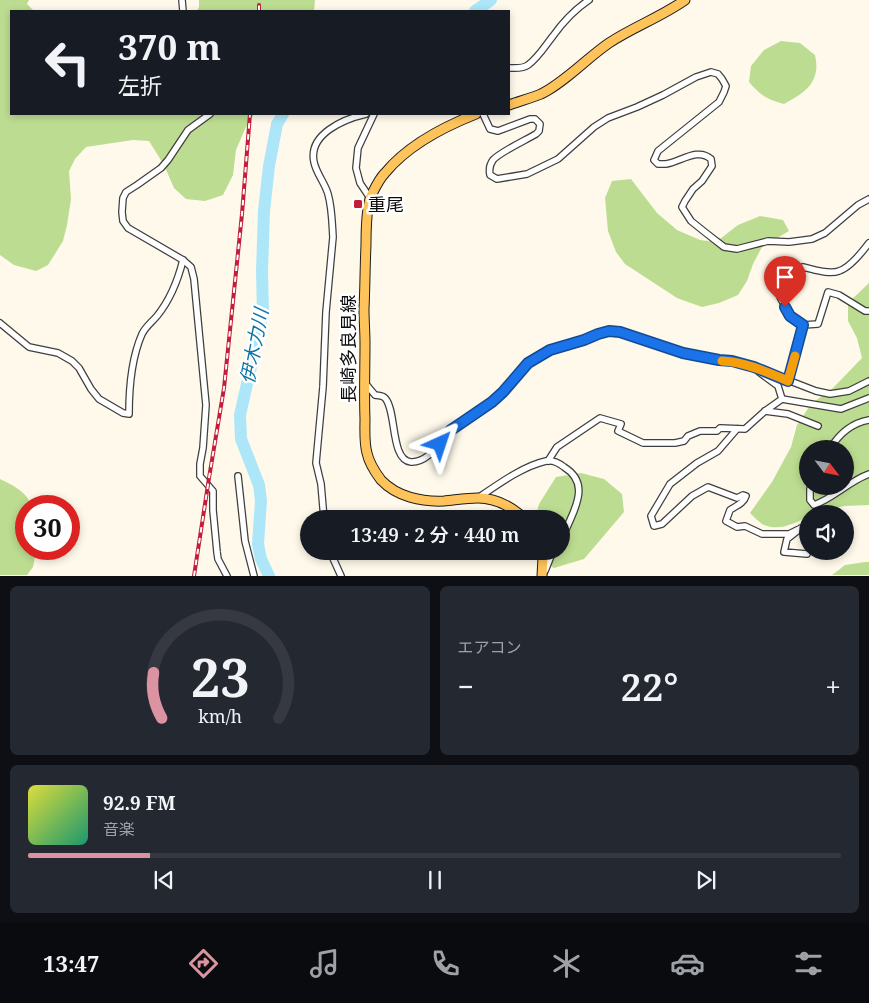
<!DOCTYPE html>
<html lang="ja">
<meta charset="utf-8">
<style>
body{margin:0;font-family:"Noto Serif","Noto Sans JP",serif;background:#242831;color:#f1f3f6;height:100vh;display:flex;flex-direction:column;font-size:19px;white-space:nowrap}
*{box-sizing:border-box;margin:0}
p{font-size:16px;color:#9ea1a6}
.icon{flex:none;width:28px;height:28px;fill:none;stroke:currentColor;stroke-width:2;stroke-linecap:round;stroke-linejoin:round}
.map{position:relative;height:576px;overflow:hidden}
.panel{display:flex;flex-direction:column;gap:10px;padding:10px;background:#0d0f14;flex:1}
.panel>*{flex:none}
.hud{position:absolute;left:10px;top:10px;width:500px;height:105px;border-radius:0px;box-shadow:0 2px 8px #0003;background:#171b24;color:#f1f3f6;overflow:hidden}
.needle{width:32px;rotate:122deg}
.tools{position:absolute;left:799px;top:440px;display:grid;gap:10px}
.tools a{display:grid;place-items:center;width:55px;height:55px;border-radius:50%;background:#171b24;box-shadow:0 2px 8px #0003;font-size:25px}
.speed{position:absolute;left:15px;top:495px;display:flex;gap:10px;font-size:25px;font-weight:700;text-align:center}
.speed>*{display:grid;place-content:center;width:65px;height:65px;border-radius:50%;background:#171b24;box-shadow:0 2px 8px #0003;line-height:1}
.speed .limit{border:8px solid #d22;background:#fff;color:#111}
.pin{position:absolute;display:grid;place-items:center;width:42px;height:42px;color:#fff;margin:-51px -21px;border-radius:50% 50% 50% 0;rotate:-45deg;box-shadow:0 0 5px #0007}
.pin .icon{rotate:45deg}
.me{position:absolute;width:55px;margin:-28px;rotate:42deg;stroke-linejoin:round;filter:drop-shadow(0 0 4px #0008)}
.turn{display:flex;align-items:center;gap:18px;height:105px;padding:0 25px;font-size:22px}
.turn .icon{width:65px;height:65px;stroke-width:2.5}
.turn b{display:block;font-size:35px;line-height:42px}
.big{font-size:38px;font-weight:600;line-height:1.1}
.panel .widget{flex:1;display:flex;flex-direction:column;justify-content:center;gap:8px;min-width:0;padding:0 18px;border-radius:8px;background:#242831}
.panel .dial{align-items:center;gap:0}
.dial svg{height:130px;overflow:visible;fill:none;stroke:#363941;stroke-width:7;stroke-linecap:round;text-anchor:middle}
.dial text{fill:#f1f3f6;stroke:none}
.song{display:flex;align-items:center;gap:15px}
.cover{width:60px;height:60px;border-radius:8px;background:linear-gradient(135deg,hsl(60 70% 55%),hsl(160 70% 35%))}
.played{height:5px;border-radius:2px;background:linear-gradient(90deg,#dc93a1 15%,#363941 15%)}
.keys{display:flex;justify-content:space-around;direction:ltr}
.heat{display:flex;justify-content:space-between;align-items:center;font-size:28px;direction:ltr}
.panel .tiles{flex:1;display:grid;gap:10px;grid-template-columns:1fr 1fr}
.widget:last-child{grid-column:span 2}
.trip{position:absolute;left:300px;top:510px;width:270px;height:50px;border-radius:25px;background:#171b24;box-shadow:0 2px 8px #0003;font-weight:600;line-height:50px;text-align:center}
.tabs{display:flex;height:80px;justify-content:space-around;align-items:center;background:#090b0e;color:#9ea1a6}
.tabs .icon{width:35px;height:35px}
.tabs .active{color:#dc93a1}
.tabs b{font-size:22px;color:#f1f3f6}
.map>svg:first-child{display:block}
.forest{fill:#bcdd91;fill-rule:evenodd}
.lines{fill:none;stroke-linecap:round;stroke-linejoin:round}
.river{stroke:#ade6f9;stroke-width:12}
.street-casing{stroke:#3f3f3f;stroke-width:8}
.primary-casing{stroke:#1d1d1d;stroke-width:11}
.street{stroke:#fff;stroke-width:5.5}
.primary{stroke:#ffc35b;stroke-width:9}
.rail-casing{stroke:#c31d39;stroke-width:4}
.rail{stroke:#fff;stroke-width:2;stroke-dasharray:5.5;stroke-linecap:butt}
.route-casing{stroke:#114b97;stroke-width:12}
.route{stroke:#1a73e8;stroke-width:9}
.slow{stroke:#f59e0b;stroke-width:9}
.poi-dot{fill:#c31d39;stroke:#fff;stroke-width:2}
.labels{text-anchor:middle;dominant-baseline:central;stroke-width:5;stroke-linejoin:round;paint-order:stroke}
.poi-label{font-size:18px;fill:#0c0c0c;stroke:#fff;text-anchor:start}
.street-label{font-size:18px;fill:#0c0c0c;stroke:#fff}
.water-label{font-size:19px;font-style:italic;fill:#0f75a4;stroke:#fff}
</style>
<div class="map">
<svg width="869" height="576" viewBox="0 0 869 576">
<rect width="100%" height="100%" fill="#fff9eb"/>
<g class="forest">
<path d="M0 0H29L27 4 34 11H11V114H254L245 129 236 150 233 175 223 195 205 201 186 199 174 188 164 165 149 141 133 140 86 147 75 159 69 171 71 199 67 225 63 241 48 265 36 271 14 265 0 255Z"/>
<path d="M199 0H315L314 11H197L199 7Z"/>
<path d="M781 41 800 43 815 55C816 60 817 66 816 71 813 89 798 96 784 104 767 99 761 96 749 82L751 66 764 50Z"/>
<path d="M631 179 657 213 677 230 700 240 716 242 738 225 760 216 783 220 789 231 762 247 753 264 747 281 738 295 719 303 702 307 677 298 625 264 616 252 608 231 605 198 612 181Z"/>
<path d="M869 283V505L844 506 814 514H808L807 517C793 524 778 532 762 524 758 521 754 517 750 513L772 482 791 447 797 425 811 404 833 388 862 358 857 338 848 321V303ZM808 449H845V486H808Z"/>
<path d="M581 473 604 479 622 494 624 512 584 559 554 568 536 558 534 551H561V519H535L539 504 556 477Z"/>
<path d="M0 479C12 485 28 492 31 506H26V549H36V551L33 567 27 575H0Z"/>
<path d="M865 562H869V575H832L845 565Z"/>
</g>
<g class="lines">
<g class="river">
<path d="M475 11 491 0"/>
<path d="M269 576 261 559 258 544 261 501 259 485 241 439 240 415 263 313 262 271 264 211 269 166 277 124 283 114"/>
</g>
<g class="street-casing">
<g id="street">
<path d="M182 0 183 11"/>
<path d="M509 68C515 68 523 69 528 65 538 58 545 46 553 36 563 22 574 10 589 0"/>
<path d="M210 114 188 130 168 160 161 168 137 185 126 192 123 198 122 212 123 221 128 228 183 260 191 267 194 279 206 405 203 448 200 464V476L213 491V510L217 552 218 559 227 576"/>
<path d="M483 114 490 129 498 131 530 119H535L540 124 539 131 536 134C526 140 500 152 493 160 490 164 489 170 490 175L497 179 527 174 558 159 594 127 608 118 637 107 663 95 696 77 711 72 718 74 722 79 726 86 724 92 719 102 658 151 654 160 658 164C658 164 666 164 666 164 680 162 698 147 711 159L712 166 702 181 693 189 685 201 682 207 691 221 706 233 724 247 737 249 768 241 789 242 812 239 825 233 858 205 869 199"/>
<path d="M370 198 360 183 356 168 358 148 374 114"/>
<path d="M803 267C813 269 829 275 839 271 849 268 863 251 869 243"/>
<path d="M780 297 790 316 803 325 818 324 828 292 839 295 865 311H869"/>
<path d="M0 323 29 347 58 353 72 361 79 368 91 389 99 399 123 413 129 414C129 387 131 359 142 334 146 326 152 322 157 316 170 300 178 280 183 260"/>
<path d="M788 381 803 325"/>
<path d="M365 383 375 395C379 396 382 395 385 398 397 411 390 460 411 462 429 463 440 441 452 430 463 419 479 412 492 402 506 391 515 375 528 363 544 349 564 347 584 340 592 337 600 332 608 331 612 331 616 332 620 332L683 353 719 360 732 361 754 367 816 391 830 394 849 391 869 381"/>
<path d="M782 399 841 409 869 398"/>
<path d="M765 411 788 414 818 426"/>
<path d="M737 429 718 451 697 463 670 484 651 516 654 526 662 524 692 496 708 487 737 498 743 495 746 496C744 503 736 506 730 510L726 521 737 527 745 526 762 534H789L801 528 787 539 784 552 807 554"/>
<path d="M830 449C839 434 852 423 869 420"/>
<path d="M548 461 557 447 600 418 621 424 618 431 643 443H675L684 441 688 436 700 431H717L720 428 745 429 765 411 782 399 778 386 759 372"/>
<path d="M238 476 245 541 254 576"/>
<path d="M811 486 810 489V500L814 505C834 498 849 481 869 474"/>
<path d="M478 498C497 485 523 466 546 461 552 460 559 463 564 467 585 480 580 498 571 518 568 525 565 532 561 539"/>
<path d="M324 519 321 484 316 463 323 387 326 312 333 237C332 222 332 208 328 194 325 183 316 173 314 162 308 134 344 119 366 114"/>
<path d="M331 551 332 556 341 576"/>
<path d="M545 571 553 551"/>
</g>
</g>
<g class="primary-casing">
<g id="primary">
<path d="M509 105C520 101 531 98 541 94 564 83 587 58 609 43 633 27 661 17 685 0"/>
<path d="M476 114C443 127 408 145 385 173 379 179 375 188 371 196 366 208 366 231 366 245 365 266 365 288 364 309 364 321 365 332 365 343 365 369 364 394 365 419 365 430 364 442 367 453 369 463 375 472 381 480 397 497 422 502 444 501 455 500 467 498 478 498 497 498 512 507 525 519"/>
<path d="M542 576 543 557 542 551"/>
</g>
</g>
<use href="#street" class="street"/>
<use href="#primary" class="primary"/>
<g class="rail-casing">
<g id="rail">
<path d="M259 11V5"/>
<path d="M194 576 209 478 224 388 242 214 250 114"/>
</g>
</g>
<use href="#rail" class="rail"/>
</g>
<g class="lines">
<g class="route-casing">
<path id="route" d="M440 444 451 430 492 402 503 392 528 363 550 350 584 340 598 334 609 331 620 332 683 353 719 360 732 361 754 367 788 381 803 325 790 316 785 307"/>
</g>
<use href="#route" class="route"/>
<path class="slow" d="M722 361C745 362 767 372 788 381L795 356"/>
</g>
<rect class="poi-dot" x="353" y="199" width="10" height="10" rx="2.5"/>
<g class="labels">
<g class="poi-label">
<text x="368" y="204">重尾</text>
</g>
<g class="street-label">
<text transform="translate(348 349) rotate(-90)">長崎多良見線</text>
</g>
<g class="water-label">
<text transform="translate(254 346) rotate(-79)">伊木力川</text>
</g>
</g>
</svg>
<div class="tools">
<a><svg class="needle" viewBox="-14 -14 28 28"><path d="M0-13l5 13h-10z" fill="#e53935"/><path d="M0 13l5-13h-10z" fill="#9ea1a6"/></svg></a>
<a><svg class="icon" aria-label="sound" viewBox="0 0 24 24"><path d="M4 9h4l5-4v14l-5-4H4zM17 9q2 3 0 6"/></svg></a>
</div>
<div class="speed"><div class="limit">30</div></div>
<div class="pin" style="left:785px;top:307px;background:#d93025"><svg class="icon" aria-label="arrive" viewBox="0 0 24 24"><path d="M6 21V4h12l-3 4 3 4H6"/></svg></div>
<svg class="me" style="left:440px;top:444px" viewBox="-20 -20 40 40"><path d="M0-17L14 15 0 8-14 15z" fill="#1a73e8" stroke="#fff" stroke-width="4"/></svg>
<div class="trip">13:49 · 2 分 · 440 m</div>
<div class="hud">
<div class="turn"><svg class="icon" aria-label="left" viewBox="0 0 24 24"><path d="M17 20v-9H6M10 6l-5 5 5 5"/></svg><div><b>370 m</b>左折</div></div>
</div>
</div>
<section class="panel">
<div class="tiles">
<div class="widget dial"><svg viewBox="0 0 100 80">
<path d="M14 69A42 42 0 1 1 86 69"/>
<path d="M14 69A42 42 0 0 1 9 41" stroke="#dc93a1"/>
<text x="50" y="56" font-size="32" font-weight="700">23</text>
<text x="50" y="72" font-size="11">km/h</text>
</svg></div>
<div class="widget"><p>エアコン</p>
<div class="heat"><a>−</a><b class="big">22°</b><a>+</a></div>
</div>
<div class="widget">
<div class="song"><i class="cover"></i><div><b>92.9 FM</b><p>音楽</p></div></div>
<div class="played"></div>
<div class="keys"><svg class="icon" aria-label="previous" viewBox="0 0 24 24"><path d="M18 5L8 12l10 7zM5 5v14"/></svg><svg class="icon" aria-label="pause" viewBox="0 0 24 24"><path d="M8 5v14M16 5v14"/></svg><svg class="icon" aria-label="next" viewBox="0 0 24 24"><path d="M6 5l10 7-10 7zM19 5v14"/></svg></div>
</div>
</div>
</section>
<nav class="tabs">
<b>13:47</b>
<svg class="icon active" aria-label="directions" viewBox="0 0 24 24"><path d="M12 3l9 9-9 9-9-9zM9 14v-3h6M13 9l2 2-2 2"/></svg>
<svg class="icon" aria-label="music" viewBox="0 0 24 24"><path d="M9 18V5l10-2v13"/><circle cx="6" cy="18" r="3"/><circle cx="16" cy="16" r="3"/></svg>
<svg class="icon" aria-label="phone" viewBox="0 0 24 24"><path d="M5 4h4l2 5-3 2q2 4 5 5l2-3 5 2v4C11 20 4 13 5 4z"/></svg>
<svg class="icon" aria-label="climate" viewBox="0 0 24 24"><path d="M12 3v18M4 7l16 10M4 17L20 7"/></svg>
<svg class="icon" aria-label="car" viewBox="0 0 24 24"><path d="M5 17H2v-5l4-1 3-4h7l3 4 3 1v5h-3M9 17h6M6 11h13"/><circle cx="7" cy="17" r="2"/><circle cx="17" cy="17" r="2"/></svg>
<svg class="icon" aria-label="filters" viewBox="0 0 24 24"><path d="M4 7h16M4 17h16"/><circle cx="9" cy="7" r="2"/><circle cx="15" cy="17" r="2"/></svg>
</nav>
